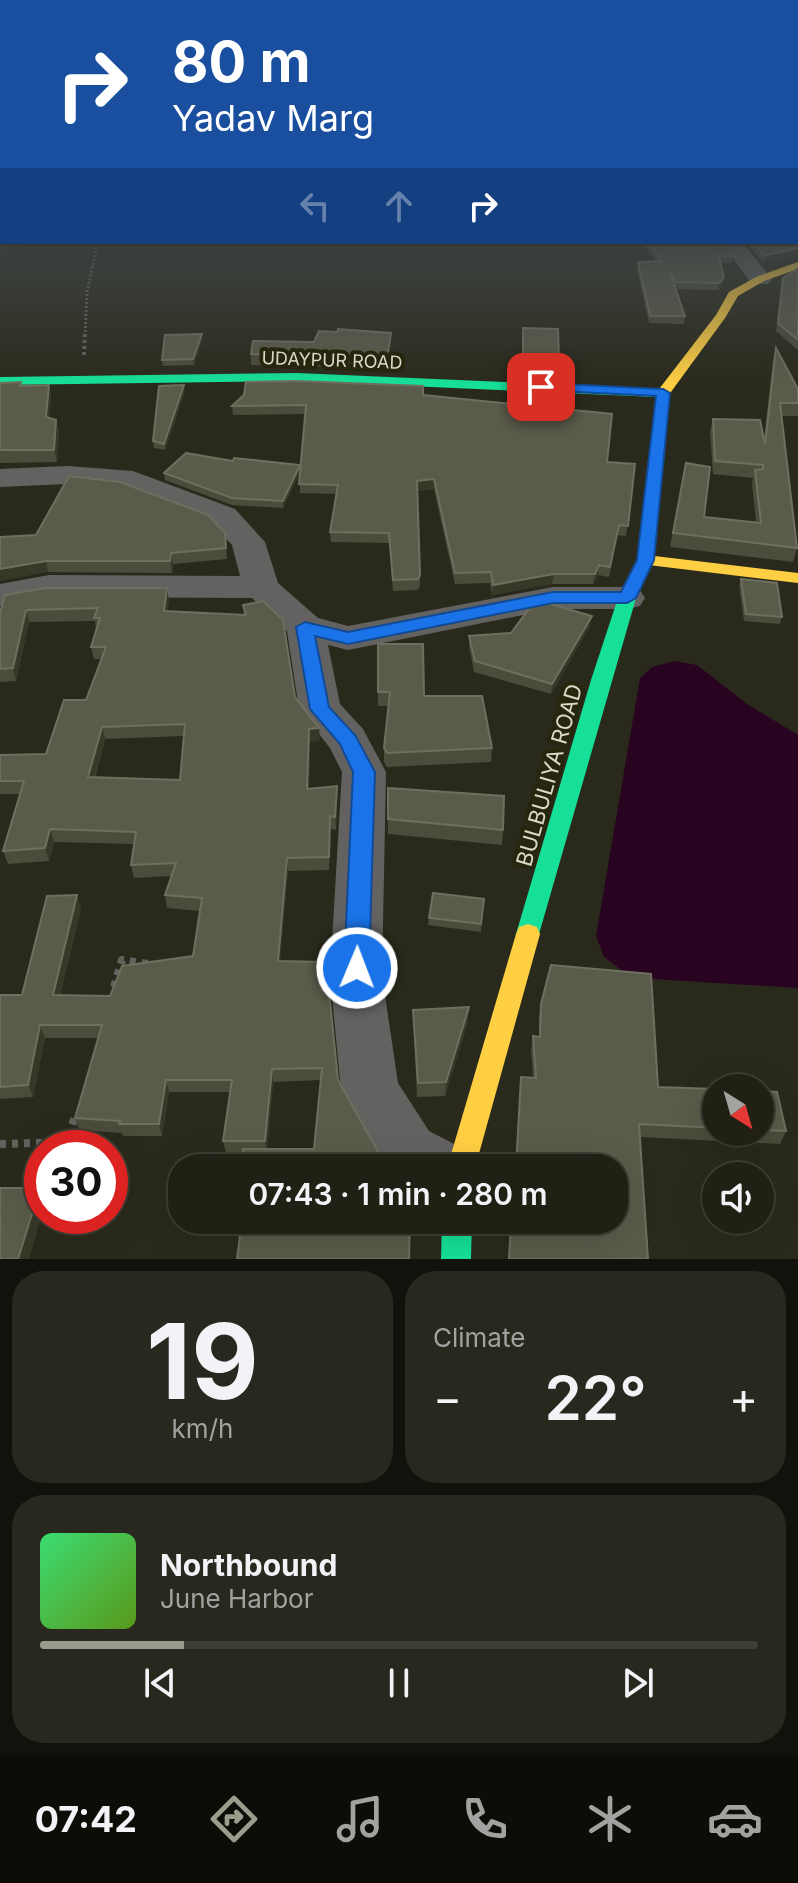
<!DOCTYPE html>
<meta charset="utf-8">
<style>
body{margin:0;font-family:Inter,sans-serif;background:#28281e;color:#f1f3f6;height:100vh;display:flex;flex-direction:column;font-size:30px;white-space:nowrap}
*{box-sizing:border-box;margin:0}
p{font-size:26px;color:#a2a3a0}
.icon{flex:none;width:44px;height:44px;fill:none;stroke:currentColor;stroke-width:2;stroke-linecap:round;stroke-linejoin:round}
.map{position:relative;height:1259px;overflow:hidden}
.side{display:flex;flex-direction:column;gap:12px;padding:12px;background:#12120c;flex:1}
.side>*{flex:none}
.hud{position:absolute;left:0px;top:0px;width:798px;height:244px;box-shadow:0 8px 32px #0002,0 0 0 2px #3d3e34;background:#1a4fa0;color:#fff;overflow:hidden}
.needle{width:52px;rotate:143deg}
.controls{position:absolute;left:702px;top:1074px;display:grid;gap:16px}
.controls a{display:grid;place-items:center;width:72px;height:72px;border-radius:50%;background:#202015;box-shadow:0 8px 32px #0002,0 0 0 2px #3d3e34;font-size:40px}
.speed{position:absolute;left:24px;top:1130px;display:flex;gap:16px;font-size:40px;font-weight:700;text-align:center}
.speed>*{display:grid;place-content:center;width:104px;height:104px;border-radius:50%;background:#202015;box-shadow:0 8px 32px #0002,0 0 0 2px #3d3e34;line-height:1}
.speed .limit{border:12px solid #d22;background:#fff;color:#111}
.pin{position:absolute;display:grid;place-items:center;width:68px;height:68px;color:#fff;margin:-34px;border-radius:16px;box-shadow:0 4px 12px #0006}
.me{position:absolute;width:88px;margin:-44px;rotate:1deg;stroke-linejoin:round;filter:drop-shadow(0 0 6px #0008)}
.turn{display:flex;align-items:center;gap:28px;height:168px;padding:0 40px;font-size:36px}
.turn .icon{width:104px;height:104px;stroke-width:2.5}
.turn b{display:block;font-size:56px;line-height:68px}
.lanes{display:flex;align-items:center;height:76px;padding:0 40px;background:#0003;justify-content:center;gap:40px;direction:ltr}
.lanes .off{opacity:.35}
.big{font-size:60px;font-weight:600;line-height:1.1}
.side .widget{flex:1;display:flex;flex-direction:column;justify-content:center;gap:12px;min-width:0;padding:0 28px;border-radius:32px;background:#28281e}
.side .dial{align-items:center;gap:0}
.dial b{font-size:104px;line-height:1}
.song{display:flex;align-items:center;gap:24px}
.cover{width:96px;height:96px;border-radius:12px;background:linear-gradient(135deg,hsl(140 70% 55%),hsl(90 70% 35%))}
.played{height:8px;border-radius:4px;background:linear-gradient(90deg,#9c9c8d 20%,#3d3e34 20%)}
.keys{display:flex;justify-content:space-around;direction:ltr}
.heat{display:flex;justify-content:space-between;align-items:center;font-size:44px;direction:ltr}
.side .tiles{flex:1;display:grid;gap:12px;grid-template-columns:1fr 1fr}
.widget:last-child{grid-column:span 2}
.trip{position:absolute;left:168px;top:1154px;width:460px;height:80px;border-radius:32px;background:#202015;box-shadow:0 8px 32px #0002,0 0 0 2px #3d3e34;font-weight:600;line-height:80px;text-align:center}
.tabs{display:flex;height:128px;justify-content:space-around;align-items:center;background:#0d0d08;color:#a2a3a0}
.tabs .icon{width:56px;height:56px}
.tabs .selected{color:#9c9c8d}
.tabs b{font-size:36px;color:#f1f3f6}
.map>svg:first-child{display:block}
.water{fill:#290421}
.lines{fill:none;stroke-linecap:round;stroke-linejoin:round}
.path-far2{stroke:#64625f;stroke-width:3;stroke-dasharray:2 2;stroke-linecap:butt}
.path-far1{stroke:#64625f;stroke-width:4;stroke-dasharray:3 3;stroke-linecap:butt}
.path{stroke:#64625f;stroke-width:8;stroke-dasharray:6 6;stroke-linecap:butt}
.street{fill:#646161;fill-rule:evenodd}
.fast{fill:#16e098;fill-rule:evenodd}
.slow{fill:#ffcf43;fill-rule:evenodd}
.wall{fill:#4c4c3c;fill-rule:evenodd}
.shaded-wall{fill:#383829}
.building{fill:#5b5b4b;stroke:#6f6f5f;stroke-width:2;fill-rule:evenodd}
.route{fill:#1a73e8;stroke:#114b97;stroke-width:2}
.labels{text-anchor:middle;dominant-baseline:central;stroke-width:8;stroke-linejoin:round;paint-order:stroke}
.far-street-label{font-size:18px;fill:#d9d9ca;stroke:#26260c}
.street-label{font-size:22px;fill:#d9d9ca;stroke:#26260c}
</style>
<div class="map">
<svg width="798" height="1259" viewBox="0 0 798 1259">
<rect width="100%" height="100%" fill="#2a2a1c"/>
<path class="water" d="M674 661 697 665 747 704 798 735V988L652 979 625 973 604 957 596 936 640 678 652 667Z"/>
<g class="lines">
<path class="path-far2" d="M85 336 87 292 98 242"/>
<path class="path-far1" d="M84 355 85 334"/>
<g class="path">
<path d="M114 987 122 960 148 964"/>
<path d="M0 1144 65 1142 76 1115"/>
</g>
<g class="street">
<path d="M720 242H742L772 279 768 284H752Z"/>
<path d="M68 466 133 471 235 509 265 542 278 583 318 618 348 626 553 587H627L640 590 645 598 640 606 627 609H553L348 650 328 645 340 704 363 729 386 772 382 975 398 1083 429 1131 460 1147 469 1168H384L341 1091 330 975 342 772 330 748 299 709 287 631 252 598 49 597 0 606V584L49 575 240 576 232 545 211 523 117 487 68 484 0 487V469Z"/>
</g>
<g class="fast">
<path d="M297 373 663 389 670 393 654 560 636 598 537 941 528 944 519 941 516 934 591 680 618 598 638 560 656 397 297 381 0 385V377Z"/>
<path d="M442 1220H472L471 1259H441Z"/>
</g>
<g class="slow">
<path d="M798 262V269L764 281 738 296 725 318 668 396H658L656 393 716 315 729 292 756 277Z"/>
<path d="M646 555 798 573V583L640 564 638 560 640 556Z"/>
<path d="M528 924 537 927 540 934 475 1168H447L516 934 519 927Z"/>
</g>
</g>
<g class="wall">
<path d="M798 209V255L763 263 746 242H796Z"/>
<path d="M642 242H723L734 256 732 263H721L724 278 723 285 718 290 676 289 685 316 684 324 649 323 637 269 638 262H656Z"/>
<path d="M798 269V350L776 331 783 278Z"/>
<path d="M523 328 559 359 558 371 522 369Z"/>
<path d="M202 340 194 365 163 366 162 360Z"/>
<path d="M314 342 391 343 387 368 251 365V354Z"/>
<path d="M776 348 798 389V416H781L797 548 793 562 670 547 686 463 704 517 756 522 752 483 753 478 713 474 710 432 713 419 764 439 773 360Z"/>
<path d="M0 383 22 386 49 385 51 397 49 418 59 432 57 462 0 463Z"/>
<path d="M185 392 165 450 154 448 153 441Z"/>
<path d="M423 395 607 462 635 464 626 536 617 535 609 577 598 575 593 584H552L492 595 490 583 455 584 434 489 417 491 420 585 418 590 393 591 389 543 331 542 330 532 336 494 300 493V472L283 508 232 505 165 480 164 473 233 461 300 465V470L305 414 233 415 232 406Z"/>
<path d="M225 533 227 559 173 564 172 573 48 572 0 537Z"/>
<path d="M741 579 782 617 780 624 744 621 739 586Z"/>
<path d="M167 588 169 601 167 611 244 615 243 605 320 740 310 742 309 789 337 786V799L336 830 331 829 329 870 288 871 280 961 338 1080 381 1157 226 1153 223 1141 230 1092H169L162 1136H123L122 1133 79 1130 75 1118 98 1038H45L33 1097 0 1099V995H22L81 908 60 996H110L193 956 200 911 167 908 165 895 171 876 134 878 131 865 134 844 54 842 49 861 8 864 3 851 20 794H0V755L46 754 86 700 102 659H94L91 647 96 629 95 621 29 622 16 681 0 682V613ZM184 736 180 780 95 778 105 739ZM321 1080 314 1149H267L273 1082Z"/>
<path d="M590 626 551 694 474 672 469 646V636Z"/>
<path d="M378 644 424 696 492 748 491 762 387 767 384 762V748L388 706H378Z"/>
<path d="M388 788 503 830 502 845 388 834Z"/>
<path d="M484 899 481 932 428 925 429 918Z"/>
<path d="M541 1004 658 1087 716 1089V1132H760V1091L786 1131 780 1144 640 1137 648 1259H508L510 1236 500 1235V1220H614V1168H515L521 1077 533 1078 531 1050 533 1036 539 1037V1017Z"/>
<path d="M413 1010 468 1022 445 1096 417 1097Z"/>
<path d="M238 1220H418V1224H410L238 1223Z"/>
</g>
<g class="shaded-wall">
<path d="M798 248V255L763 263 764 256Z"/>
<path d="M724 278 723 285 718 290 719 283Z"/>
<path d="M391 333V343L387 368V358Z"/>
<path d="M202 334V340L194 365 193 359Z"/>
<path d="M49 385 51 397 48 429 46 417Z"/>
<path d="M184 385 185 392 165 450 164 444Z"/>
<path d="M56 420 59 432 57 462 54 450Z"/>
<path d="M300 465V471L283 508V501Z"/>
<path d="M434 479V489L417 491V481Z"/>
<path d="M171 553 173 564 172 573 170 561Z"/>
<path d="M46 561 48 572 0 581V569Z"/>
<path d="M599 565 598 575 593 584 595 574Z"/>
<path d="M554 574 552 584 492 595 493 585Z"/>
<path d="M167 588 169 601 166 623 164 611Z"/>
<path d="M26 610 29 622 16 681 13 668Z"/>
<path d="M592 616 590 626 551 694 552 684Z"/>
<path d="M102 727 105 739 91 790 88 777Z"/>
<path d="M319 728 320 740 310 742 308 802 307 789 309 729Z"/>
<path d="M337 786V799L336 830 335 817Z"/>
<path d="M330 816 331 829 329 870V857Z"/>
<path d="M50 829 54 842 49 861 45 848Z"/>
<path d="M287 858 288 871 279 974 278 961Z"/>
<path d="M77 895 81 908 57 1008 53 995Z"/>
<path d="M469 1007 468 1022 445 1096 446 1082Z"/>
<path d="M40 1025 45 1038 33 1097 28 1085Z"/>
<path d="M272 1069 273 1082 267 1153 265 1141Z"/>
<path d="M166 1080 169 1092 162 1136 159 1124Z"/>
<path d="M40 1188 42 1193V1215L29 1259H18Z"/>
</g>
<g class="building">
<path d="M796 209H798V248L764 256 753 242H796Z"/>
<path d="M648 242H723L734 256H719L724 278 719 283 676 282 670 273 685 316H650L638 262 662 261Z"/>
<path d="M798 269V340L778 323 783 278Z"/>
<path d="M523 328 558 329 559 359 523 357Z"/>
<path d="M338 329 391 333 387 358 251 354 253 341 314 342 319 331 337 332Z"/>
<path d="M202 334 193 359 162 360 165 335Z"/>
<path d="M776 348 798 389V403H780L797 548 673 533 686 463 710 467 704 517 761 523 755 470 763 469V465L715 461 713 419 760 420 765 444Z"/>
<path d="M296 381 423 386V395L612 414 607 462 635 464 628 526 619 525 610 567 599 565 595 574H554L493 585 491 572 455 573 434 479 417 481 420 575 418 579 393 580 389 533 330 532 338 485 299 484 306 405 232 406 244 395 246 382Z"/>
<path d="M21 382 20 386 49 385 46 417 56 420 54 450H0V383Z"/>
<path d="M184 385 164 444 153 441 159 386Z"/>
<path d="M186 453 233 461 234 458 300 465 283 501 232 498 164 473Z"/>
<path d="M69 476 120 482 208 515 225 533 226 548 171 553 170 561H46L0 569V537L36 535Z"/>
<path d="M741 579 777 583 782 617 746 614Z"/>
<path d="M46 588H167L164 611 246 615 243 605 263 601 283 620 295 697 319 728 309 729 307 789 337 786 335 817 330 816 329 857 287 858 278 961 326 962 338 1080 381 1157 420 1159V1168H241L243 1149H314L322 1068 272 1069 265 1141H223L232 1080H166L159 1124H119L120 1121 75 1118 102 1025H40L28 1085 0 1087V995H22L47 896 77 895 53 995 110 996 122 966 193 956 202 898 165 895 176 863 131 865 136 832 50 829 45 848 3 851 24 781H0V755L46 754 64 700H86L106 647H91L100 618H94L98 608 26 610 13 668 0 669V613L5 595ZM185 724 180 780 88 777 102 727Z"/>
<path d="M547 603 592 616 552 684 475 661 469 636 511 633 531 606Z"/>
<path d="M378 644H423L424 696H482L492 748 387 753 384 748 390 692H378Z"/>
<path d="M388 788 504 796 503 830 388 819Z"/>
<path d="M433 893 484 899 481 924 429 918Z"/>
<path d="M551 965 651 974 658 1087 716 1089V1128L639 1124 648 1259H509L511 1224 502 1223V1220H614V1168H516L521 1077 536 1078 533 1036 540 1037 541 1004Z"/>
<path d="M469 1007 446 1082 418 1083 413 1010Z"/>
<path d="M760 1091 777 1092 786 1131 760 1130Z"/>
<path d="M0 1188H40L18 1259H0Z"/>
<path d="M242 1220H410L409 1259H237Z"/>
</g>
<linearGradient id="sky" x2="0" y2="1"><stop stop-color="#17170f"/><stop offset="0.54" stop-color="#444a4b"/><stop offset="1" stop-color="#444a4b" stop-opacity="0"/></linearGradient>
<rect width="798" height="385" fill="url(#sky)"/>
<path class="route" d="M541 383 663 389 670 393 654 560 636 598 627 603H553L348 644 315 636 329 707 355 735 375 772 369 968 365 976 357 979 348 976 344 968 353 772 340 744 310 709 296 627 305 622 348 632 553 592H621L637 560 656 396 536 390 534 387Z"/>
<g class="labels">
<g class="far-street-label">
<text transform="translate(332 360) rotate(2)">UDAYPUR ROAD</text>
</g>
<g class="street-label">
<text transform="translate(549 775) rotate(-74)">BULBULIYA ROAD</text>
</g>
</g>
</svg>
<div class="controls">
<a><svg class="needle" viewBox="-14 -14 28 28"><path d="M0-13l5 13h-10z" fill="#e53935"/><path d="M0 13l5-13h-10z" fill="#a2a3a0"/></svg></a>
<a><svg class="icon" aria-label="sound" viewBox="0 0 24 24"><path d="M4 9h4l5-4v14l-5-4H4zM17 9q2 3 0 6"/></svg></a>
</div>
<div class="speed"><div class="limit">30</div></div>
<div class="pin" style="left:541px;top:387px;background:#d93025"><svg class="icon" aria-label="arrive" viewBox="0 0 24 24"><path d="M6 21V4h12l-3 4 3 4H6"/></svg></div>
<svg class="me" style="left:357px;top:968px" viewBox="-20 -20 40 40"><circle r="17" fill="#1a73e8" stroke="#fff" stroke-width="3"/><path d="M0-11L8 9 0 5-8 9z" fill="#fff"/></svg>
<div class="trip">07:43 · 1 min · 280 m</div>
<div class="hud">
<div class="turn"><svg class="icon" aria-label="right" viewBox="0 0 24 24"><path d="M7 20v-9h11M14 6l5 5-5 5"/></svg><div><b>80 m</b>Yadav Marg</div></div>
<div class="lanes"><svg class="icon off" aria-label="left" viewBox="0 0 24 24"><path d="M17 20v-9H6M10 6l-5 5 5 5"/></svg><svg class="icon off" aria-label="ahead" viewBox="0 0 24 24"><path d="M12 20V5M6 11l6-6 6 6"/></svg><svg class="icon" aria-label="right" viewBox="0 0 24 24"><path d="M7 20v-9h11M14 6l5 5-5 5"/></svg></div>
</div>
</div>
<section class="side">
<div class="tiles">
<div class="widget dial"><b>19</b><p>km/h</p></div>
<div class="widget"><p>Climate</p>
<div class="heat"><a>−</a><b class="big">22°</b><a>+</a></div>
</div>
<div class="widget">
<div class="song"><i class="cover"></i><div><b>Northbound</b><p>June Harbor</p></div></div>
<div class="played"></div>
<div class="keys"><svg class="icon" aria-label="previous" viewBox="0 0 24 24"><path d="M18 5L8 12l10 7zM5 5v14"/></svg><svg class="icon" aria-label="pause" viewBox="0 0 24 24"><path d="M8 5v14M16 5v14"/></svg><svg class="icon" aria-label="next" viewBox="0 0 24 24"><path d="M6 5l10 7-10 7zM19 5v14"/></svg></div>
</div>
</div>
</section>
<nav class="tabs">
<b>07:42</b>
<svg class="icon selected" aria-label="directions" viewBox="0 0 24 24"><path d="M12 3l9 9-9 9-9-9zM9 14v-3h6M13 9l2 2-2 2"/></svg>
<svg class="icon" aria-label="music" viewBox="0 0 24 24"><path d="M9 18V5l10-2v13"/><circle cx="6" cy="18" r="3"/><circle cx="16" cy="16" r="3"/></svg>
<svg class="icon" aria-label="phone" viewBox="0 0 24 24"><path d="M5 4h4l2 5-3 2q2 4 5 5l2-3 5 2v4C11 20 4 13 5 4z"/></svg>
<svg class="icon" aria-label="climate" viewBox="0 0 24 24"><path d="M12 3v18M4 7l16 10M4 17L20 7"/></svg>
<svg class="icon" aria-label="car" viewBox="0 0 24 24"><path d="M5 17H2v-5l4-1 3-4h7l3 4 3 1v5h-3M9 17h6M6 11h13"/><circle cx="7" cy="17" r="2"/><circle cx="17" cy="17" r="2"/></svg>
</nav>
